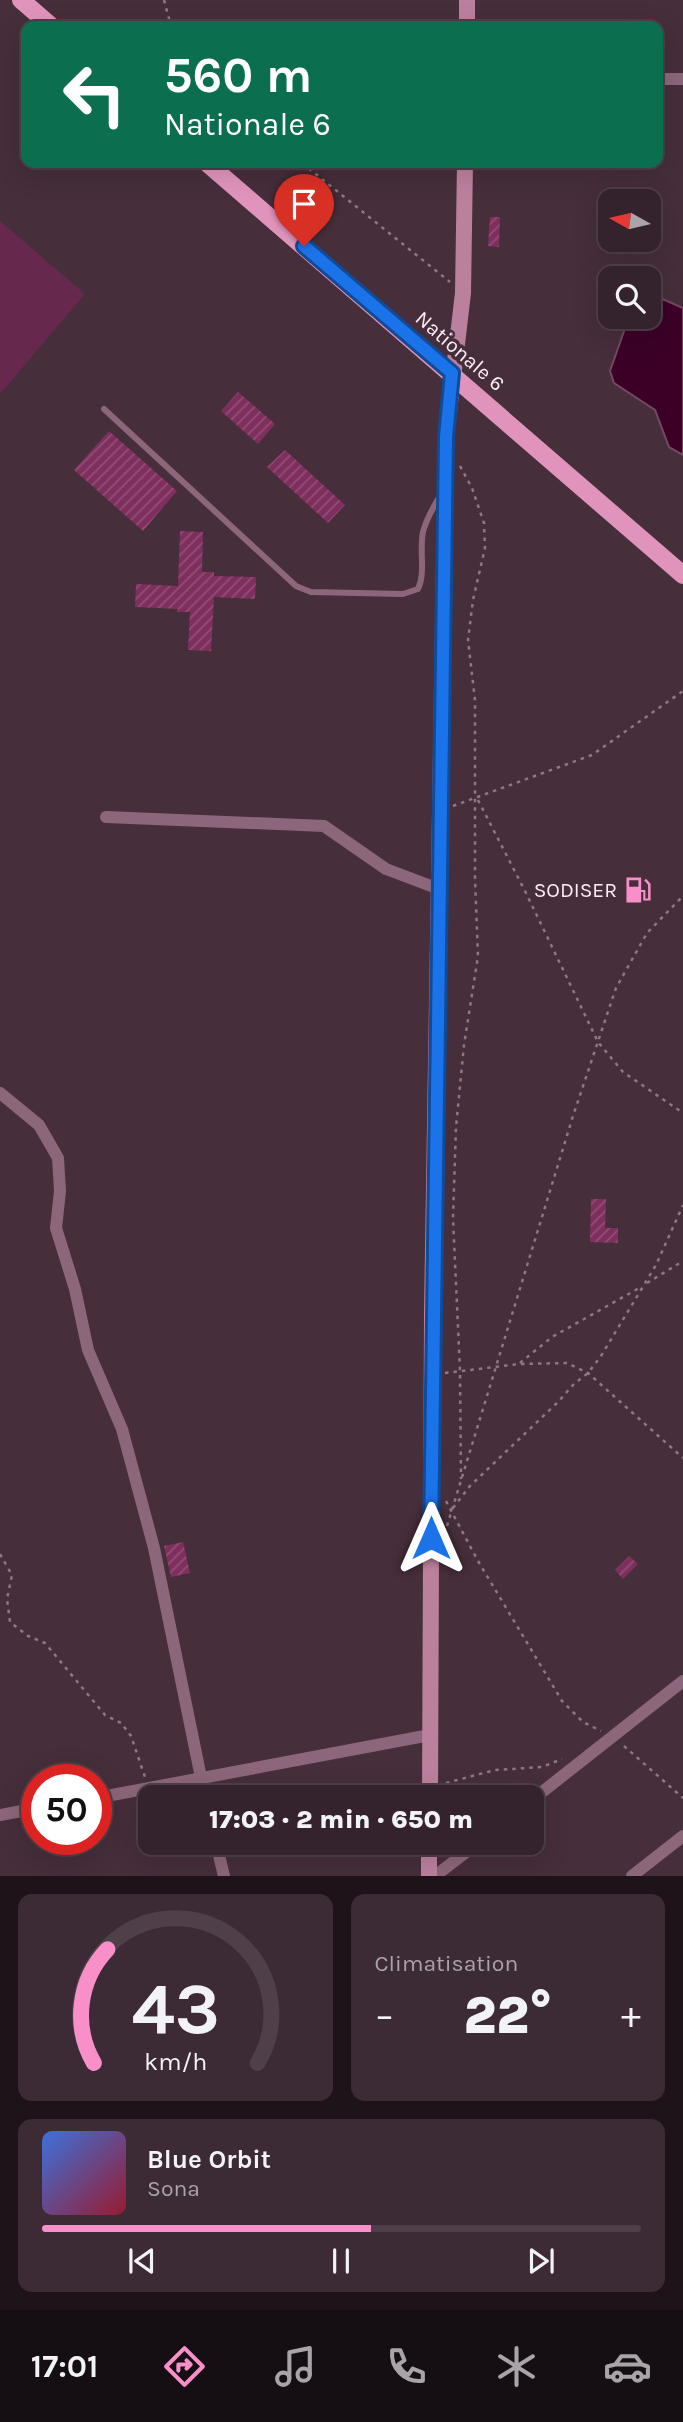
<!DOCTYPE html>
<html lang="fr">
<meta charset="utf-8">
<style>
body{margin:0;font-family:Karla,sans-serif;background:#3c2a34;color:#f1f3f6;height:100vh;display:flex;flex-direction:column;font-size:26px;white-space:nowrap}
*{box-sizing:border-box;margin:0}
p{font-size:23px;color:#a9a4a9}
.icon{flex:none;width:38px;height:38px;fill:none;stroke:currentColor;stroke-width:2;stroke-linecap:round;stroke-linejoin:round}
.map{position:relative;height:1876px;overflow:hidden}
.panel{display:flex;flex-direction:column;gap:18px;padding:18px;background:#1d1318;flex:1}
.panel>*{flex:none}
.banner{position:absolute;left:21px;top:21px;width:642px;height:147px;border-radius:14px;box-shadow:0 7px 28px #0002,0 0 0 2px #4e3f48;background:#0b6e4f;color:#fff;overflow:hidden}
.needle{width:46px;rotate:278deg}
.controls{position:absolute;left:598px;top:189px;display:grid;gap:14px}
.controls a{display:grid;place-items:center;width:63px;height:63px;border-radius:14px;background:#34222c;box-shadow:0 7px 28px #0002,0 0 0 2px #4e3f48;font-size:35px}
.speed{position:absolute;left:21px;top:1764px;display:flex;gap:14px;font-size:35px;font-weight:700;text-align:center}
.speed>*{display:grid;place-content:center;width:91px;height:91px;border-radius:50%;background:#34222c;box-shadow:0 7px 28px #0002,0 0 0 2px #4e3f48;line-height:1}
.speed .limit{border:10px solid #d22;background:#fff;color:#111}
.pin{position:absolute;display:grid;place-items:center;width:60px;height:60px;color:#fff;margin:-72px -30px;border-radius:50% 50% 50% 0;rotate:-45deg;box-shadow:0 0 7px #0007}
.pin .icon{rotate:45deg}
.me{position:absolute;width:77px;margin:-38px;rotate:0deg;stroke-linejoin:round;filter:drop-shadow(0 0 5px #0008)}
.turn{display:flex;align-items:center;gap:24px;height:147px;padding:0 28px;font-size:32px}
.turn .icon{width:91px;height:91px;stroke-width:2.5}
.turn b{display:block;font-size:49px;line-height:60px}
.big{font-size:52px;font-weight:800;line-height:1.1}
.panel .tile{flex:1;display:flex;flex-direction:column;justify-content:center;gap:10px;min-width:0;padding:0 24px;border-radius:14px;background:#3c2a34}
.panel .dial{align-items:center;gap:0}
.dial svg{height:182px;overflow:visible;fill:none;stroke:#4e3f48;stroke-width:7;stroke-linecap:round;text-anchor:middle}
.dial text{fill:#f1f3f6;stroke:none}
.song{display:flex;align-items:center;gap:21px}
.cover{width:84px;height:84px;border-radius:10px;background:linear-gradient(135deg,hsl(220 70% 55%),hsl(350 70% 35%))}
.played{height:7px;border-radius:4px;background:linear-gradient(90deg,#f98fc9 55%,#4e3f48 55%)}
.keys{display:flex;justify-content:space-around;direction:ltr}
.heat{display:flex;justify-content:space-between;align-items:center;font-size:38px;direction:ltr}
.panel .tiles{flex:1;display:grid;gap:18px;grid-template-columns:1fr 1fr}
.tile:last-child{grid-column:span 2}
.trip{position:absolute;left:138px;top:1785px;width:406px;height:70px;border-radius:14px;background:#34222c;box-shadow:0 7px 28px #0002,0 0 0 2px #4e3f48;font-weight:800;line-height:70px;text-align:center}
.dock{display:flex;height:112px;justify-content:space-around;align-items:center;background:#150e12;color:#a9a4a9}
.dock .icon{width:49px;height:49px}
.dock .current{color:#f98fc9}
.dock b{font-size:32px;color:#f1f3f6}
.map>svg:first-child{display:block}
.pitch{fill:#66284c}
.water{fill:#3c0027;stroke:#764764;stroke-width:2}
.building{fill:url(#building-hatch)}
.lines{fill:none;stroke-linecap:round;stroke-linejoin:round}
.path{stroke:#8d7883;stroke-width:2.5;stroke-dasharray:3.5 5;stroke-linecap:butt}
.service{stroke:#8c667a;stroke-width:6}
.minor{stroke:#8c667a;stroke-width:12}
.secondary{stroke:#bc809f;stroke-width:16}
.primary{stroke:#e094bc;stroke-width:18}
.route-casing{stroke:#114b97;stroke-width:18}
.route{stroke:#1a73e8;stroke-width:12}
.labels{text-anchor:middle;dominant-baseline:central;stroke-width:7;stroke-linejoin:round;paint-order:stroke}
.street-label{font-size:21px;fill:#fdedf4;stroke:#462e3b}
.poi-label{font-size:21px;fill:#fdedf4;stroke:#462e3b;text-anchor:end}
</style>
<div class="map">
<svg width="683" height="1876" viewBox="0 0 683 1876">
<defs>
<pattern id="building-hatch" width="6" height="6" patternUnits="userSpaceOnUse" patternTransform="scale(1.75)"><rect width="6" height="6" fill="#7f2f5e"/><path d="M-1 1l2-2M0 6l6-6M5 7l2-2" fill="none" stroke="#924d76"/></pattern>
</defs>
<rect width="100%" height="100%" fill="#462e3b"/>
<path class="pitch" d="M0 221 85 294 0 394Z"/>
<path class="water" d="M649 293 683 308V455L669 447 655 410 614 383 610 371 629 317H649Z"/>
<g class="building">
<path d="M490 217H500L499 247 488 246Z"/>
<path d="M238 392 275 424 258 444 221 411Z"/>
<path d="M109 431 177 491 143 531 74 470Z"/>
<path d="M285 450 345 505 328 523 267 467Z"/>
<path d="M180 531 203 532 202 572H214V576L256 577 255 599 214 597 211 651 188 650 190 612H177L178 609 135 607 136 584 178 586Z"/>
<path d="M591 1199H606L605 1228H618V1243L590 1242Z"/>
<path d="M183 1542 190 1573 171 1577 164 1546Z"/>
<path d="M629 1556 638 1564 623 1579 615 1570Z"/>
</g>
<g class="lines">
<g class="path">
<path d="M164 0 171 26"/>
<path d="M302 163 450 282"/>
<path d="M460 466 472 488 484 523 485 548 473 600 468 640 475 700V878L478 956 464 1045 456 1127 453 1218 460 1371 461 1479"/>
<path d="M478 800 525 891 598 1042 623 1072 683 1113"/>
<path d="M453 806 592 755 683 691"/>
<path d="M647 1283 683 1261"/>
<path d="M520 1363 552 1337 641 1287"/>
<path d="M445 1373 519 1364 567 1363 588 1373 683 1458"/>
<path d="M446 1501 478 1561 562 1701 583 1722 601 1731"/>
<path d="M453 1508 469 1487 558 1402 574 1384 588 1373 601 1356 656 1265 683 1205"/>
<path d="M447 1526 573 1116 616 988 647 933 683 896"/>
<path d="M0 1554 12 1575 7 1599 10 1622 28 1636 45 1643 105 1715 121 1723 131 1736 145 1777"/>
<path d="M624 1746 683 1798"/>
<path d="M446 1783 495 1770 542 1767 562 1759"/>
</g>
<path class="service" d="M104 409 296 586 311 592 403 594 418 589C426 572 419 551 423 532 426 519 433 508 440 496"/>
<g class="minor">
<path d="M658 79H683"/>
<path d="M106 817 324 826 386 869 439 889"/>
<path d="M0 1093 39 1125 58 1158 60 1191 56 1228 75 1289 88 1350 122 1429 154 1548 205 1797"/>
<path d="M96 1798 430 1735"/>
<path d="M532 1800 683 1681"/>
<path d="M0 1815 37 1808"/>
<path d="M216 1843 224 1876"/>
<path d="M435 1876 478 1843"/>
<path d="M632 1876 683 1836"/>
</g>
<g class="secondary">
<path d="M467 26V0"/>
<path d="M430 1797 432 1314 446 437 463 293 465 163"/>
<path d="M429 1876V1843"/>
</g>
<g class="primary">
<path d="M21 0 51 26"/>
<path d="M207 163 683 575"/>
</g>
</g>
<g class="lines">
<g class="route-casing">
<path id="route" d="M304 246 452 373 446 437 431 1538"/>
</g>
<use href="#route" class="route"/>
</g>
<defs>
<g id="fuel-bare" transform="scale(2.1)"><path d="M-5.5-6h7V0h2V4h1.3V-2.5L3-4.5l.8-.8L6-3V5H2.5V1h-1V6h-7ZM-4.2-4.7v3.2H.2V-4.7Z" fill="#f98fc9" stroke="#462e3b" stroke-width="2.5" paint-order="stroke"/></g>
</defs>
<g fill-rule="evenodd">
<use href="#fuel-bare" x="638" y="890"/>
</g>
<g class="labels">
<g class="street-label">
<text transform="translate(460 351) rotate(41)">Nationale 6</text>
</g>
<g class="poi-label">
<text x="617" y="890">SODISER</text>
</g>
</g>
</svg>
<div class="controls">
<a><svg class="needle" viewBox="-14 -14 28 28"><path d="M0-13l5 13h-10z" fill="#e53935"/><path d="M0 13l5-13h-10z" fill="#a9a4a9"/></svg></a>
<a><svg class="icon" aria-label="search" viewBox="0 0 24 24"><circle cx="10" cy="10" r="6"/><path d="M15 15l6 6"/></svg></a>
</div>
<div class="speed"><div class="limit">50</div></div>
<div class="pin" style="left:304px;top:246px;background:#d93025"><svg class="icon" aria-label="arrive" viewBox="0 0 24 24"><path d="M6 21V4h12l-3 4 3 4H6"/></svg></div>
<svg class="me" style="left:431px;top:1538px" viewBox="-20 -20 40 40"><path d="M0-17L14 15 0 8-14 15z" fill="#1a73e8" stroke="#fff" stroke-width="4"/></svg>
<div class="trip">17:03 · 2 min · 650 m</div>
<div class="banner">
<div class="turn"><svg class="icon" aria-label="left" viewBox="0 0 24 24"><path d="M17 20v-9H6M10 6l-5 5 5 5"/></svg><div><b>560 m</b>Nationale 6</div></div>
</div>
</div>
<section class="panel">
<div class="tiles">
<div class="tile dial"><svg viewBox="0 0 100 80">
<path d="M14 69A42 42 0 1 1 86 69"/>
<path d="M14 69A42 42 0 0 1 20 19" stroke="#f98fc9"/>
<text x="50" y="56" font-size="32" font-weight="700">43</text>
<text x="50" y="72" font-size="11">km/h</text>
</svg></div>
<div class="tile"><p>Climatisation</p>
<div class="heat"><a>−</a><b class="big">22°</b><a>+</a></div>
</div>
<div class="tile">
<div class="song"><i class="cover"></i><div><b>Blue Orbit</b><p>Sona</p></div></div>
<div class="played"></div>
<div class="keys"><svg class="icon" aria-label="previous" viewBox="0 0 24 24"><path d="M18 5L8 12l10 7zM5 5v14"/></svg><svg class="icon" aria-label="pause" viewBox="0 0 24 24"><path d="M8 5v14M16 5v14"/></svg><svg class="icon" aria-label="next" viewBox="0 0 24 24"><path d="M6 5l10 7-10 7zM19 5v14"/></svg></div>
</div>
</div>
</section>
<nav class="dock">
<b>17:01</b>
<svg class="icon current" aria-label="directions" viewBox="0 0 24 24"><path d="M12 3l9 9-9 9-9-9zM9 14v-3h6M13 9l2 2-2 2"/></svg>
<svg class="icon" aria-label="music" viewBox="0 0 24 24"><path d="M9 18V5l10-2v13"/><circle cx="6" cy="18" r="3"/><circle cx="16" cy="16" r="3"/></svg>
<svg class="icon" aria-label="phone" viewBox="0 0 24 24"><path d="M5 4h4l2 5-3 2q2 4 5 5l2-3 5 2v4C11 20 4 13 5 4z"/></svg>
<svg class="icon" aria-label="climate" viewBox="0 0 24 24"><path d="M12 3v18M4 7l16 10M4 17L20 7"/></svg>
<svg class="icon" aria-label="car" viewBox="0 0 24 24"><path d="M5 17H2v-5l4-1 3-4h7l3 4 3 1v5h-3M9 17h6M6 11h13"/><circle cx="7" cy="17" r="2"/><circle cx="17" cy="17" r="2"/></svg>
</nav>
